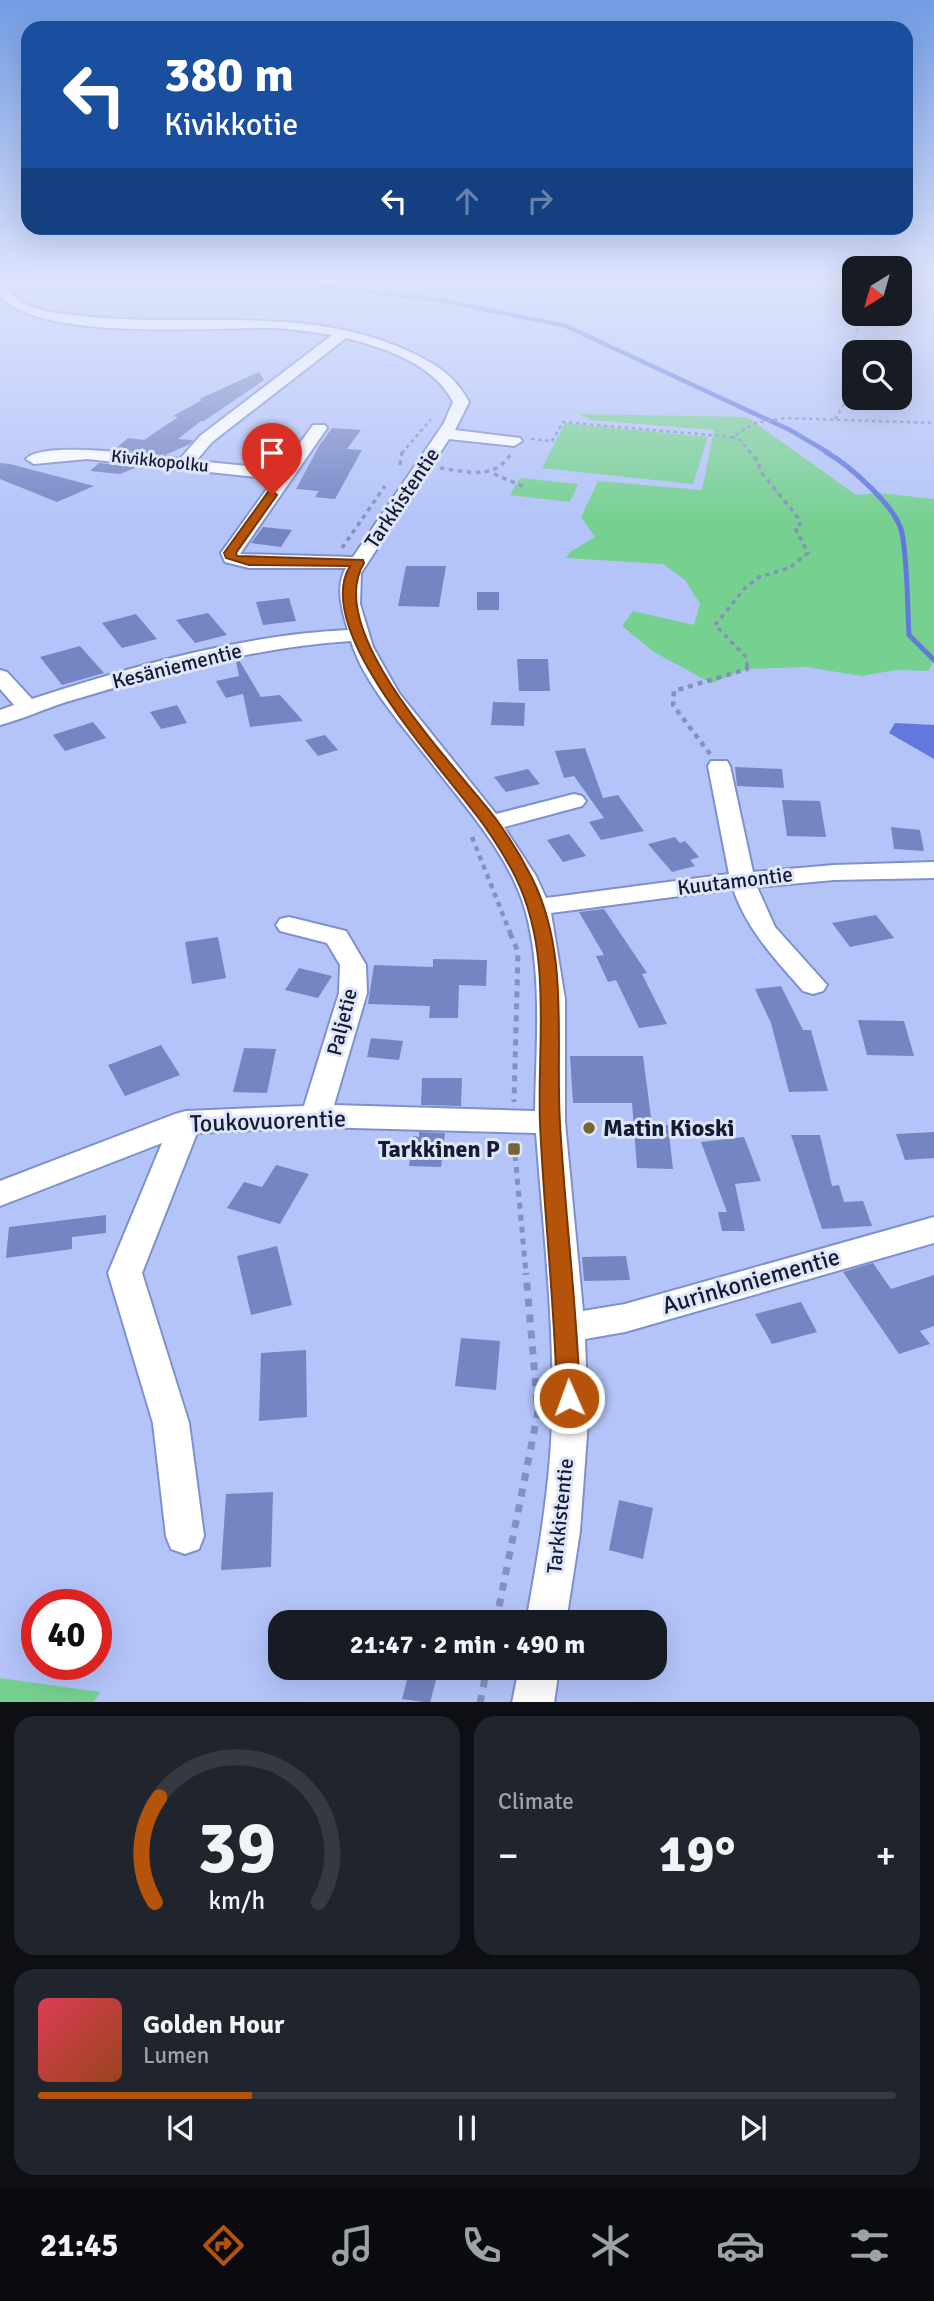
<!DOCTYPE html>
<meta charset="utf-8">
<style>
body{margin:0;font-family:Signika,sans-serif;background:#20242c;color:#f1f3f6;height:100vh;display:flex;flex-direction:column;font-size:26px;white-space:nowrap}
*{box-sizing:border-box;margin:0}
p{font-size:23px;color:#9ea1a6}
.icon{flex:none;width:38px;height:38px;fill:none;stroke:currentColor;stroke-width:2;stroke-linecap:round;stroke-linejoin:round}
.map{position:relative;height:1702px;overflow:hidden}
.drawer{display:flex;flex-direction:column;gap:14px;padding:14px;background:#0d0f14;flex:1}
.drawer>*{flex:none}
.banner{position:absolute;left:21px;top:21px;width:892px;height:214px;border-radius:21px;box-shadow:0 7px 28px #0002;background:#1a4fa0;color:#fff;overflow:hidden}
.needle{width:46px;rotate:217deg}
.controls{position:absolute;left:842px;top:256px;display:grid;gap:14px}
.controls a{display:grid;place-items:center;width:70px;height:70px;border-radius:14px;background:#171b24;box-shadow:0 7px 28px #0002;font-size:35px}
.speed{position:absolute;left:21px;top:1589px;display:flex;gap:14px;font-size:35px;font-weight:700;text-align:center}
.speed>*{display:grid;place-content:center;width:91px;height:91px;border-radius:50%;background:#171b24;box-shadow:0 7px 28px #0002;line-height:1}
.speed .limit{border:10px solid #d22;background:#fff;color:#111}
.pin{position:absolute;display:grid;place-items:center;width:60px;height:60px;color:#fff;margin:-72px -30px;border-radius:50% 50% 50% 0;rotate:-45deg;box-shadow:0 0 7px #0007}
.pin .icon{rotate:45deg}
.me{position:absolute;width:77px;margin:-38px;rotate:358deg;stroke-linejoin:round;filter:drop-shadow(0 0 5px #0008)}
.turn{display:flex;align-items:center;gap:24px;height:147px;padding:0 28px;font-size:32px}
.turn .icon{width:91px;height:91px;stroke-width:2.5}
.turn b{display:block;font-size:49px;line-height:60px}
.lanes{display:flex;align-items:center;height:66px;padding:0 28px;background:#0003;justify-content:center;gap:35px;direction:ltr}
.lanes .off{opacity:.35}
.big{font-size:52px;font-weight:700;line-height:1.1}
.drawer .card{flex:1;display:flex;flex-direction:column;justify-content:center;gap:10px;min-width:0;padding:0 24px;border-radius:21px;background:#20242c}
.drawer .dial{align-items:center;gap:0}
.dial svg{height:182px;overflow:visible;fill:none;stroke:#363941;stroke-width:7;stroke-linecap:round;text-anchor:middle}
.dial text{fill:#f1f3f6;stroke:none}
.song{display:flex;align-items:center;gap:21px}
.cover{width:84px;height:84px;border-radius:10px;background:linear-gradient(135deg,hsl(350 70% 55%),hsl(20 70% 35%))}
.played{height:7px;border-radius:4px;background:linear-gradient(90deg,#b45309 25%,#363941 25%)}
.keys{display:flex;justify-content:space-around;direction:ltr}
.heat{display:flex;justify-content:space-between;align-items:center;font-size:38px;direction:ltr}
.drawer .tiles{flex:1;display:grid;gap:14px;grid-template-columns:1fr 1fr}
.card:last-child{grid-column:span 2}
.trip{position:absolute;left:268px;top:1610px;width:399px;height:70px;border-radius:21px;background:#171b24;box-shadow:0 7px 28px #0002;font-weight:700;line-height:70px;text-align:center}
.tab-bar{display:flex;height:112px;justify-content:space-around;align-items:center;background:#090b0e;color:#9ea1a6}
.tab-bar .icon{width:49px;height:49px}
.tab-bar .active{color:#b45309}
.tab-bar b{font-size:32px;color:#f1f3f6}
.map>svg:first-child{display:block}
.green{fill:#76d090}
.water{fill:#6278de}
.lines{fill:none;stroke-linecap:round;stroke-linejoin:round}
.stream-far1{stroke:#6278de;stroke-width:4.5}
.stream{stroke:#6278de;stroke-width:5}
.building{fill:#7485c3}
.minor-casing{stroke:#7f90cf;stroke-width:4}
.path-far4{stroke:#8491bd;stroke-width:2.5;stroke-dasharray:3.5 3.5;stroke-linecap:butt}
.path-far3{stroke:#8491bd;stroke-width:3.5;stroke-dasharray:4.5 4.5;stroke-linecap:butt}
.path-far2{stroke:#8491bd;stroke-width:4.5;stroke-dasharray:5 5;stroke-linecap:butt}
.path-far1{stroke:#8491bd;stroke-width:5;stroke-dasharray:6 6;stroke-linecap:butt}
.path{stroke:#8491bd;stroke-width:7;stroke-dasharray:8 8;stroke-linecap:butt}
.minor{fill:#fff;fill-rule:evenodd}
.route{fill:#b45309;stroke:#753606;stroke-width:2}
.poi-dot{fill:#766633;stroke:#dfe6fa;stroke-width:2.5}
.labels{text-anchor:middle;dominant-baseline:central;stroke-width:6;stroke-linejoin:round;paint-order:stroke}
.far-street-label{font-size:18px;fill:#151b33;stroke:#dfe6fa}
.street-label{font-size:21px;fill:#151b33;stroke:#dfe6fa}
.near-street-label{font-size:24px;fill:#151b33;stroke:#dfe6fa}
.near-poi-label{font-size:24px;font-weight:bold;fill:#151b33;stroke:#dfe6fa;text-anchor:start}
</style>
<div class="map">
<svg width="934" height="1703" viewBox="0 0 934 1703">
<rect width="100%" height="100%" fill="#b4c4f9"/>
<g class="green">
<path d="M579 414 747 417 856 495 879 493 934 499V661L928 671 896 670 862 676 806 667 747 669 711 683 654 652 622 626 633 611 694 625 700 604 685 580 663 564 566 558 570 552 595 537 581 517 598 481 702 490 714 430 591 420Z"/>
<path d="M565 423 708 437 693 484 542 468Z"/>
<path d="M520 478 578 484 570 502 510 495Z"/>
<path d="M0 1678 100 1692 94 1702H0Z"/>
</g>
<path class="water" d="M895 723 934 725V759L889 733Z"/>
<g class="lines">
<path class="stream-far1" d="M305 284 440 300 566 326 790 430 829 453"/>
<path class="stream" d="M826 452C849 465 897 507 902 533 908 565 907 602 909 635L934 660"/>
</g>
<g class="building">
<path d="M259 372 264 380 204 421H201L178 439 193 440 190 444 165 455 115 449 128 438 144 440 178 417 173 416 202 400 199 399Z"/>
<path d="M332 428 361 430 347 449 362 450 335 499 315 497 319 491 296 489 319 446Z"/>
<path d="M0 463 10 464 94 486 57 502 0 479Z"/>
<path d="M99 463 137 467 120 474 90 471Z"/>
<path d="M263 527 292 530 281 547 251 543Z"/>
<path d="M406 566H446L439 607 398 606Z"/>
<rect x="477" y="592" width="22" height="18"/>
<path d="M289 598 296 621 263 625 256 602Z"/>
<path d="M208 613 227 635 195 643 176 620Z"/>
<path d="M136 614 157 639 122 648 102 623Z"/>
<path d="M80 646 104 673 62 685 40 657Z"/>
<path d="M517 659H548L550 691H519Z"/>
<path d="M239 660 261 697 280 695 303 721 250 727 243 694 226 698 216 681 239 676 236 661Z"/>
<path d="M493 702 525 703 524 726 491 725Z"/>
<path d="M177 705 187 723 161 729 150 712Z"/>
<path d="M93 722 106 738 65 751 53 735Z"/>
<path d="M325 735 338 750 318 756 305 740Z"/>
<path d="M585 748 603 798 618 795 644 831 601 840 589 822 604 818 574 776 564 778 555 751Z"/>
<path d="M735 767 782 769 784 788 737 786Z"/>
<path d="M528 769 540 784 506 792 494 777Z"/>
<path d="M782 800 820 801 826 837 787 836Z"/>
<path d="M891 827 920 830 924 851 894 849Z"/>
<path d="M569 834 586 856 563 862 547 840Z"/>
<path d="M675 837 680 843 685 841 699 857 690 860 695 866 672 872 648 844Z"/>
<path d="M604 909 647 973 642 974 667 1024 639 1028 616 980 608 982 596 956 604 955 579 912Z"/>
<path d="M876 915 894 938 850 947 832 923Z"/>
<path d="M218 937 226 978 192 984 185 942Z"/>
<path d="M433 959 487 960 486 986 459 985 458 1018H429L430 1006 368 1004 374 965 433 967Z"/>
<path d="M299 968 332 976 318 998 285 990Z"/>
<path d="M781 986 803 1030H811L828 1091 789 1092 771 1023 755 989Z"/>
<path d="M858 1020 904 1021 914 1056 867 1055Z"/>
<path d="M371 1038 403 1041 399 1060 367 1057Z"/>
<path d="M161 1045 180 1075 125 1096 108 1065Z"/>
<path d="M244 1048 276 1049 267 1093 233 1092Z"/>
<path d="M570 1056H643L652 1125H668L673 1169 637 1168 632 1103H573Z"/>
<path d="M422 1078H462L461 1106 421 1105Z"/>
<path d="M419 1132 445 1133 441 1167 409 1166 413 1136 419 1137Z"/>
<path d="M934 1132V1158L905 1160 896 1134Z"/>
<path d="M791 1135H820L832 1186 839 1185 844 1202 863 1201 872 1226 822 1229Z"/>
<path d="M744 1137 761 1181 735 1184 745 1231H722L718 1212H727L701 1142Z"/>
<path d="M276 1165 309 1174 280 1224 227 1208 244 1182 262 1187Z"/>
<path d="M106 1215V1233L72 1237V1249L6 1258 9 1227Z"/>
<path d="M277 1246 292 1305 251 1315 237 1256Z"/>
<path d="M626 1256 630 1280 584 1281 582 1257Z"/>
<path d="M873 1263 891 1289 934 1275V1326L920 1331 930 1344 899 1354 843 1272Z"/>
<path d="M801 1302 817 1332 772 1344 755 1314Z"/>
<path d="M461 1338 500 1341 496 1390 455 1386Z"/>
<path d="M306 1350 307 1417 259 1421 261 1353Z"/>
<path d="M273 1492 271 1567 221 1570 226 1494Z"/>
<path d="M619 1500 653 1508 643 1559 609 1550Z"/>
<path d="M410 1668H439L430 1703 402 1699Z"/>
</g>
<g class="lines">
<g class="minor-casing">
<g id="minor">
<path d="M0 284C9 287 12 296 20 301 37 312 62 314 82 316 189 328 298 305 399 347 429 360 453 372 469 402L455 430 520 438 522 441 514 446 449 439 361 573 360 604 373 647 399 693 496 814 574 794 582 796 586 801 582 806 504 827 536 876 546 898 729 874 708 766 711 761H727L730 766 753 872 834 865 934 862V878L834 880 757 887 775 927 827 985 823 991 813 994 803 991C774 958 748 931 733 889L551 913 565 999V1122L583 1311 625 1304 934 1217V1243L625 1332 585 1339 588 1421 580 1531 566 1622H526C538 1556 550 1488 552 1421 555 1325 543 1228 536 1133L316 1127 197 1133 142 1273 189 1423 204 1536 199 1549 185 1554 171 1549 166 1536 153 1423 108 1273 162 1143 0 1206V1181L175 1114 186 1111 304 1106 339 993 340 965 327 943 280 931 276 925 280 919 289 917 346 931 366 965 367 993 334 1105 535 1111C536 1044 543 973 525 909 509 855 467 809 433 765 407 731 363 683 351 641 254 647 160 674 66 702 44 709 23 719 0 725V710L14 705 0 689V670L7 672 32 699C133 666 241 635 348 630 342 611 335 586 346 568H249L225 562 221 553 274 479 87 459 34 464 26 459C44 440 151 456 180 459L200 436 332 335C313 332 293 329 273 328 211 327 41 342 0 296ZM346 338C385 348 434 364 453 402L444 423 353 557 240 554 327 428 325 425H313L281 469 196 461 212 442Z"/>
<path d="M519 1668H559L554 1703H512Z"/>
</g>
</g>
<g class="path-far4">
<path d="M835 419 847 399 859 313"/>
<path d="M732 437 739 439 751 453"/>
<path d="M531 439 552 441 563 422 732 437 755 423 785 418 934 423"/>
<path d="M402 453 431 419"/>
</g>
<g class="path-far3">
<path d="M400 465 402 452"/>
<path d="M440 468C465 471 494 481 510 455"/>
<path d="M494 474 527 488"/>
<path d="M342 548 385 486"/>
<path d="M747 666V658L715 625 745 588 759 577 789 568 808 553 795 528 800 524V520L761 472 757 460 750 452"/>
</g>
<g class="path-far2">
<path d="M710 754 673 705 674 691 747 669V664"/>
<path d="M472 837 511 935"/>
</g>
<g class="path-far1">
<path d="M510 933 518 952 514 1102"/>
<path d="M514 1143 526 1274"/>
</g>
<g class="path">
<path d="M496 1622 538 1412 526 1273"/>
<path d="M480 1703 487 1668"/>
</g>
<use href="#minor" class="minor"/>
</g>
<linearGradient id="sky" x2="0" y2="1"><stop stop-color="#729ce4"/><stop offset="0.54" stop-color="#dde4fc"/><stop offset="1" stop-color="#dde4fc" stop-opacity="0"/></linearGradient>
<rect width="934" height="523" fill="url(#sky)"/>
<path class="route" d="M272 491 277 495 236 553 237 556 363 560 364 563C322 632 456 766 496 819 509 837 522 858 532 878 570 954 555 1041 560 1123 565 1215 577 1306 580 1398L577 1405 569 1408 561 1405 557 1398C555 1306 544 1215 540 1123 537 1042 553 954 516 878 507 860 495 841 483 824 447 773 310 631 350 566L249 565 226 558 224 553 268 492Z"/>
<g class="poi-dot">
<circle cx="589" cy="1128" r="7"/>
<rect x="507" y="1142" width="14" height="14" rx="3.5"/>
</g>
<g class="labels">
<g class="far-street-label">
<text transform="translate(160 461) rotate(6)">Kivikkopolku</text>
</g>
<g class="street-label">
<text transform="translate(402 498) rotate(-56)">Tarkkistentie</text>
<text transform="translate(177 666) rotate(-14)">Kesäniementie</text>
<text transform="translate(735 881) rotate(-7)">Kuutamontie</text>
<text transform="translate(342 1022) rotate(-76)">Paljetie</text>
<text transform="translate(560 1516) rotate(-84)">Tarkkistentie</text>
</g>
<g class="near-street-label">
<text transform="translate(268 1121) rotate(-2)">Toukovuorentie</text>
<text transform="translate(751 1281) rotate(-16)">Aurinkoniementie</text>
</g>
<g class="near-poi-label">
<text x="603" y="1128">Matin Kioski</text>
<text x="500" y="1149" text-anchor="end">Tarkkinen P</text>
</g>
</g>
</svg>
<div class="controls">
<a><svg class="needle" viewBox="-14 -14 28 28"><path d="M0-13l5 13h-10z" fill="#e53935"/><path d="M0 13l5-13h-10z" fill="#9ea1a6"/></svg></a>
<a><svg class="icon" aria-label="search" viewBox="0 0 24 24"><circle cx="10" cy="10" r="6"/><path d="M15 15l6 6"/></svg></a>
</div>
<div class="speed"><div class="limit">40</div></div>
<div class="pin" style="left:272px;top:495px;background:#d93025"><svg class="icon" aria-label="arrive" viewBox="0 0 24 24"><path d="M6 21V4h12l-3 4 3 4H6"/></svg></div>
<svg class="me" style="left:569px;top:1398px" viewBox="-20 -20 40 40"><circle r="17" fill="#b45309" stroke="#fff" stroke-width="3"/><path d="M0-11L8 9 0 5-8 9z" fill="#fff"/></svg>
<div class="trip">21:47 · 2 min · 490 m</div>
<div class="banner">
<div class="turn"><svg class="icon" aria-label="left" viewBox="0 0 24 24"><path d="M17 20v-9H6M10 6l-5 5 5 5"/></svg><div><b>380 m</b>Kivikkotie</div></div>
<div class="lanes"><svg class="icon" aria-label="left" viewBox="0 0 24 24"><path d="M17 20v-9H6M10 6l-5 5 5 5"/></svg><svg class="icon off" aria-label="ahead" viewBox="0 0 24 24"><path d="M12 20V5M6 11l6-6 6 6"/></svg><svg class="icon off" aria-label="right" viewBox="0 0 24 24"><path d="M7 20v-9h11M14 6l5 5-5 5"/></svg></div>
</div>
</div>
<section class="drawer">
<div class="tiles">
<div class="card dial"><svg viewBox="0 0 100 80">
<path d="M14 69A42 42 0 1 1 86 69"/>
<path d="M14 69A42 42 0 0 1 16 23" stroke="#b45309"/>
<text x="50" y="56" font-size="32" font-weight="700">39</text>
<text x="50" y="72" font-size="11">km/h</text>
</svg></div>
<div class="card"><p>Climate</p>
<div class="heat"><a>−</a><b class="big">19°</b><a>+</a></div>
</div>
<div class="card">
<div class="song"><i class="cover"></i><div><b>Golden Hour</b><p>Lumen</p></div></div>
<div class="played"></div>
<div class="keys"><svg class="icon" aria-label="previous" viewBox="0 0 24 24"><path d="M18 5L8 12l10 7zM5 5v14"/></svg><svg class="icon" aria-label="pause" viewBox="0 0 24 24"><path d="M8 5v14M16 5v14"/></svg><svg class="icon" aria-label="next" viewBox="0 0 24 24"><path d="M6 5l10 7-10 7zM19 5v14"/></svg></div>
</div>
</div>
</section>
<nav class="tab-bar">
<b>21:45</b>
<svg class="icon active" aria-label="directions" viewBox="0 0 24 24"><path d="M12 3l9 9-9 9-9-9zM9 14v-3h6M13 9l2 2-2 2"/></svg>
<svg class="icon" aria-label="music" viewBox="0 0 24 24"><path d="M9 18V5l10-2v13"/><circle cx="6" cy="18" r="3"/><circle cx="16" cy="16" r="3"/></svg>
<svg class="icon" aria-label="phone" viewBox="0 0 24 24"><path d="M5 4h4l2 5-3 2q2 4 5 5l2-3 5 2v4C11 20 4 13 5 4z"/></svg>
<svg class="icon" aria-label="climate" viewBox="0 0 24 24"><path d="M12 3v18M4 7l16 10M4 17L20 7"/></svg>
<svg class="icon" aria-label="car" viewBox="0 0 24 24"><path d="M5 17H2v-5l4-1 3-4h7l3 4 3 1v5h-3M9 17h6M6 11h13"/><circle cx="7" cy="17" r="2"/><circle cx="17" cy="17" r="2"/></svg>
<svg class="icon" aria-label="filters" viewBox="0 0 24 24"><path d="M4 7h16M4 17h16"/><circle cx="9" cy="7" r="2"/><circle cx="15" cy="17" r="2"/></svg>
</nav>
